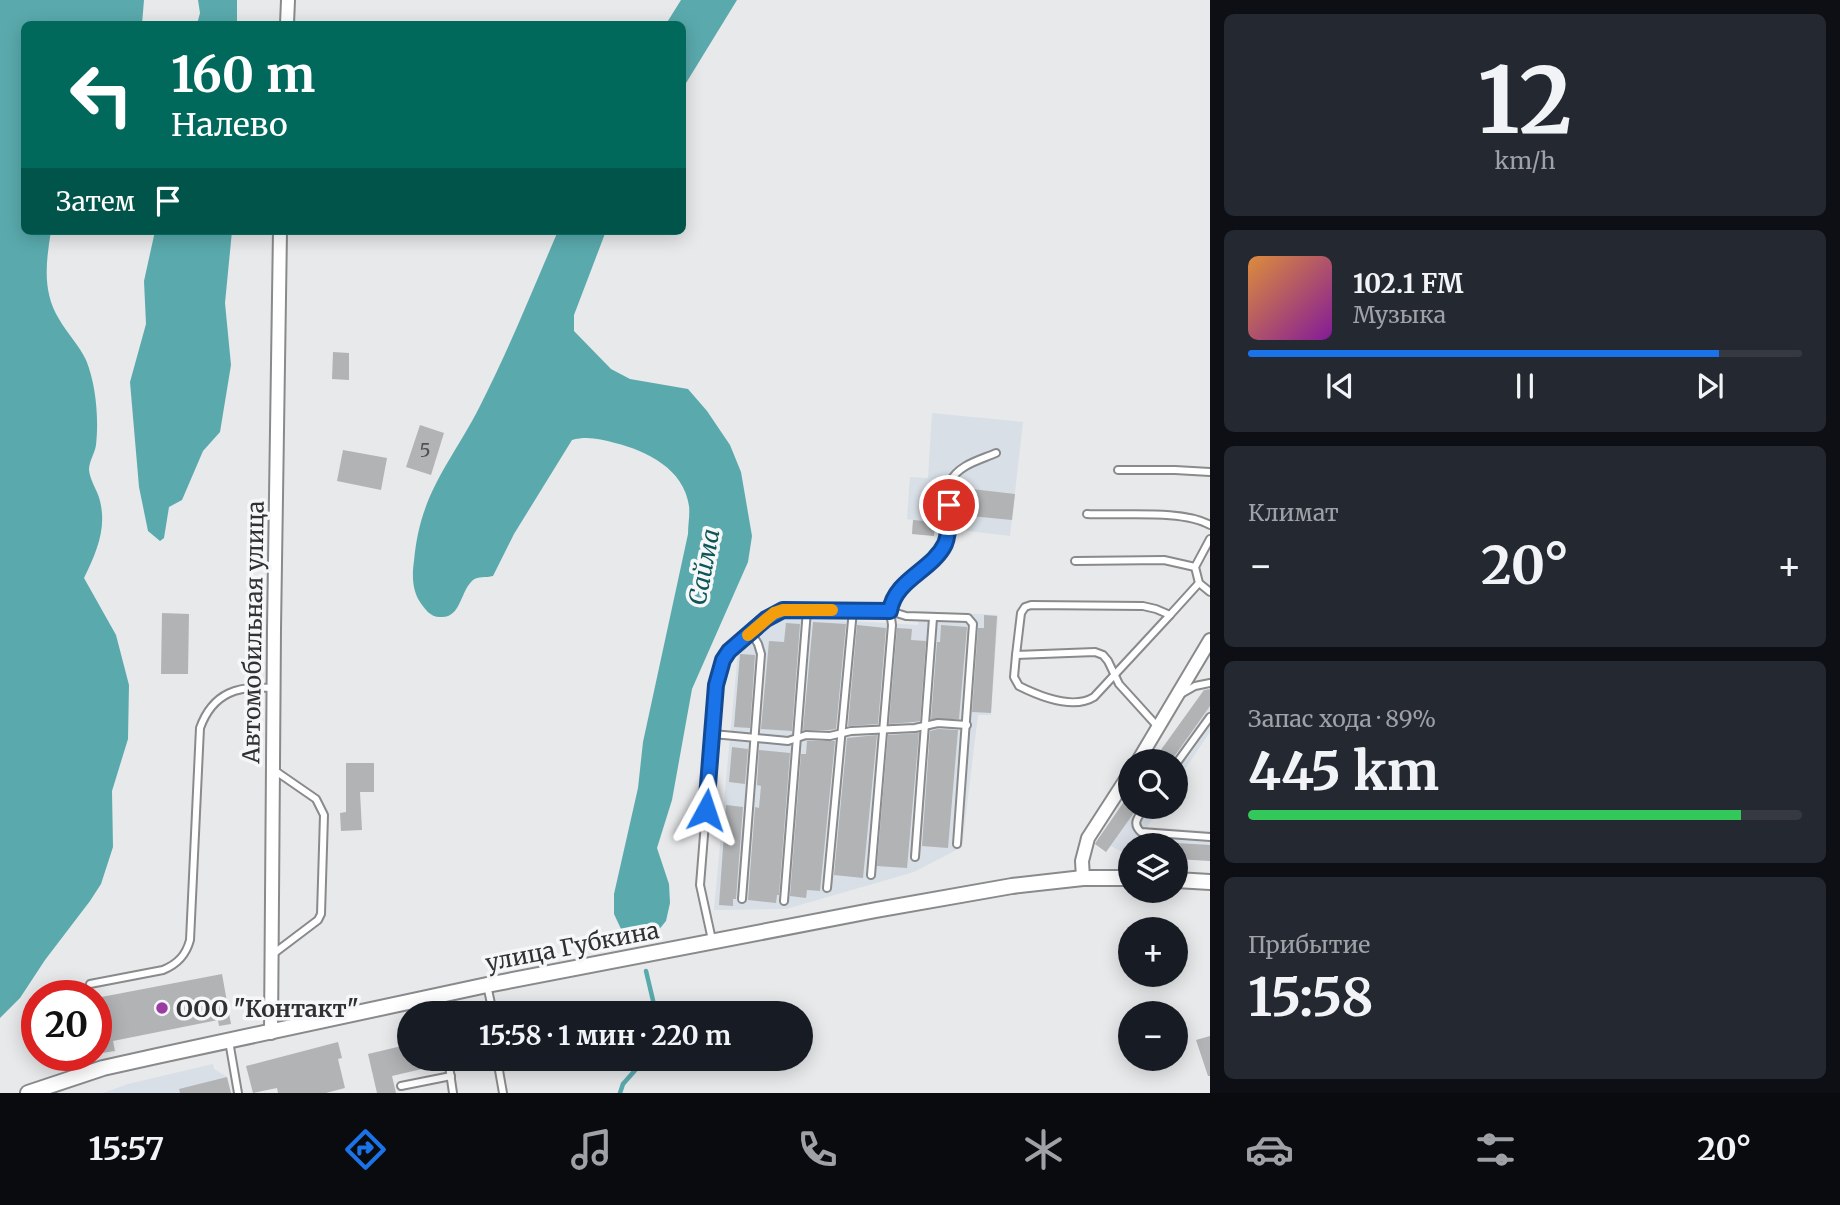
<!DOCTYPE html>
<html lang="ru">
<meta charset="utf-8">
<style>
body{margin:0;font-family:Merriweather,serif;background:#242831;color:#f1f3f6;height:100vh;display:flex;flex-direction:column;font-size:26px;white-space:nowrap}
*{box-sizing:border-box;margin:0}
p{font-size:23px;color:#9ea1a6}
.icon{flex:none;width:38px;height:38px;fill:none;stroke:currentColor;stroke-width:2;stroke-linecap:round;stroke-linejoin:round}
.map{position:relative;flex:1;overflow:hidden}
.details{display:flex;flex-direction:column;gap:14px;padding:14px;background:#0d0f14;width:630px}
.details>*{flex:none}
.banner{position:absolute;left:21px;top:21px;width:665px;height:214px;border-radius:10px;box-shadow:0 4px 18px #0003;background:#00695c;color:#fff;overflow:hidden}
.tools{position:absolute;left:1118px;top:749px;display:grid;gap:14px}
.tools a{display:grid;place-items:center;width:70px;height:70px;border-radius:50%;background:#171b24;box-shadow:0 4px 18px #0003;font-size:35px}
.speed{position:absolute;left:21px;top:980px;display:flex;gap:14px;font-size:35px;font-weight:700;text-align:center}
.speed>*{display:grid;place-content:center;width:91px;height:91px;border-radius:50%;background:#171b24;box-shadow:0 4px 18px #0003;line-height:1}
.speed .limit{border:10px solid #d22;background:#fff;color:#111}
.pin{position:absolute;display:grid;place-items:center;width:60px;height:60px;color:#fff;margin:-30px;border:4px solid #fff;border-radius:50%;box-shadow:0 2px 7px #0007}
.me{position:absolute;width:77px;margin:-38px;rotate:5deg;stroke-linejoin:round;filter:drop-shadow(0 0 5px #0008)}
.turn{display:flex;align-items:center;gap:24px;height:147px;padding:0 35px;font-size:32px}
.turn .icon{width:91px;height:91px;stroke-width:2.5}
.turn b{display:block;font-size:49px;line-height:60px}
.then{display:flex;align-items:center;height:66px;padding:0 35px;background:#0003;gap:14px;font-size:26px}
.big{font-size:52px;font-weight:700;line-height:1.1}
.details .tile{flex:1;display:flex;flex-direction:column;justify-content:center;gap:10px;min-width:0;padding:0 24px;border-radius:10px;background:#242831}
.details .dial{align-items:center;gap:0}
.dial b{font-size:91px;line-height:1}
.song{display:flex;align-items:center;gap:21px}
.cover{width:84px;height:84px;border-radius:10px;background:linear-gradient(135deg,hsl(30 70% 55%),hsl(290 70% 35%))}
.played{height:7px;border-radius:4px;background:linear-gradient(90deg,#1a73e8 85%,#363941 85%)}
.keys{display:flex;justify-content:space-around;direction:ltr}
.heat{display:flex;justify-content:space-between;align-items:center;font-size:38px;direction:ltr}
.charge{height:10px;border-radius:5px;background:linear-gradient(90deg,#34c759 89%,#363941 0)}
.trip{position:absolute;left:397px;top:1001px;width:416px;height:70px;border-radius:35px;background:#171b24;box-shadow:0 4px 18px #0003;font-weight:700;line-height:70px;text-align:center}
.tabs{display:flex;height:112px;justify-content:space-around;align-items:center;background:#090b0e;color:#9ea1a6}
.tabs .icon{width:49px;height:49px}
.tabs .selected{color:#1a73e8}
.tabs b{font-size:32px;color:#f1f3f6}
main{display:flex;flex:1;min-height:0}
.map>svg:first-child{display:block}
.built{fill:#d8dfe6}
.water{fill:#5aaaad}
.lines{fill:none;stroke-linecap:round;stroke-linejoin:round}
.stream{stroke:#5aaaad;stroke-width:4.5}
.building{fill:#b2b3b5}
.service-casing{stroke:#888a8b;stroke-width:10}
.minor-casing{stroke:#888a8b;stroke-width:16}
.tertiary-casing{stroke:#888a8b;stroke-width:18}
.service{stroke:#fff;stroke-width:6}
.minor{stroke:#fff;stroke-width:12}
.tertiary{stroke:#fff;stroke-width:14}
.route-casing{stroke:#114b97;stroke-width:18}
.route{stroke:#1a73e8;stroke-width:12}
.slow{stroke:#f59e0b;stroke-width:12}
.poi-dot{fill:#9b3ca5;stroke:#f5f7f8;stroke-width:2.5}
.labels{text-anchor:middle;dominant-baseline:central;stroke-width:7;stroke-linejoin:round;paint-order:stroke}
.number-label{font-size:19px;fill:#515253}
.street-label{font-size:23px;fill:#313132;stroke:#f5f7f8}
.poi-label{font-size:23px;font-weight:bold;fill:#313132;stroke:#f5f7f8;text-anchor:start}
.water-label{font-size:24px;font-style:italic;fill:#0d5557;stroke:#f5f7f8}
</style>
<main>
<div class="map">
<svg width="1210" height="1093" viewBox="0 0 1210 1093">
<rect width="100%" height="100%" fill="#e8e9eb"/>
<g class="built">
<path d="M932 413 1023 422 1010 536 935 527 934 536 912 534 913 520 907 519 910 477 928 478Z"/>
<path d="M919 611 998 615 991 715H978L962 847 914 872 786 909 714 910 738 651 783 617 918 625Z"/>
<path d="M1204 690 1210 694V732L1176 782V761H1153Z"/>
<path d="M1130 793V807H1160L1147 827 1210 831V861L1176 845H1130V856H1125L1124 853 1111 846 1106 852 1095 844Z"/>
<path d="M213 1064 214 1069 227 1077 230 1093H103L128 1084Z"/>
</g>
<g class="water">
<path d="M0 0H144L142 24H24V231H51C46 262 42 291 59 319 67 333 79 345 86 360 96 384 99 419 96 445 95 453 89 461 89 470 90 481 98 491 100 501 107 529 96 553 84 578L116 635 129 685 128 739 112 791 113 847 101 884 90 901 45 960 20 998 0 1018Z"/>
<path d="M198 0H237V24H197L200 13Z"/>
<path d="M681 0H737L683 88 682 24H666Z"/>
<path d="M155 231H232L225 303 231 365 220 432 203 451 182 500 169 507 164 538 160 541 148 531 139 487 130 382 146 324 144 281Z"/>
<path d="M558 231H606L574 315V331L611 369 630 379 688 389 707 411 730 445 741 472 752 536 748 562 692 689 672 800 657 848 669 884 670 903 666 921 657 932 640 940 630 937 621 929 614 914V894L638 788 643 742 688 534C688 525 690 515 689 506 684 469 647 451 615 443 600 439 587 436 572 440L514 534 493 576C486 578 478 576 473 580 460 591 461 619 440 617 430 617 425 609 420 602 412 590 412 574 414 561 420 492 451 463 480 406 509 349 533 289 558 231Z"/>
</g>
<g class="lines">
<g class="stream">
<path d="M646 971 656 1013"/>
<path d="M620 1093 623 1084 645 1059"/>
</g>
</g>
<g class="building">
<path d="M333 352 349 353V380L332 379Z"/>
<path d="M420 425 444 433 431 475 406 467Z"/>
<path d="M343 450 387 458 381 490 337 481Z"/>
<path d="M963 488 1015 494 1012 520 960 515Z"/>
<path d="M913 520 935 522 934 536 912 534Z"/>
<path d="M162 613 189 614 188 674H161Z"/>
<path d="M984 615 997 616 991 713 972 712 978 628H984Z"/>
<path d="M813 622 846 624 836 729 829 730H803Z"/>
<path d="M786 623 800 624 792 731 761 729 769 641 784 642Z"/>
<path d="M857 625 886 628 878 724 848 726Z"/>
<path d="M941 625 967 627 959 719H931L937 642H940Z"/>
<path d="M897 628 912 629 911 640 926 641 920 721 914 722 889 724Z"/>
<path d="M740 654 755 655 750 728 734 727Z"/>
<path d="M1210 689V706L1171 761H1153L1204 690Z"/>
<path d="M938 729 958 730 948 848 922 846 930 731Z"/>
<path d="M919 733 907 868 877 866 888 735Z"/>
<path d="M877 735 863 878 834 875 847 738Z"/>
<path d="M807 741H835L820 891 807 890 806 898 790 896 801 754H806Z"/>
<path d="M732 747 748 749 745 784 729 782Z"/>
<path d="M759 750 790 753 779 895H777L776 903 748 900 755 807 759 808 761 786 757 785Z"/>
<path d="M346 763H374V792H360L362 830 341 831 340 813 346 812Z"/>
<path d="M1130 793V807H1138L1106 852 1095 844 1096 842Z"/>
<path d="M726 805 743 807 736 899H733V906L719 905Z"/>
<path d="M1176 843 1210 845V861L1176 859Z"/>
<path d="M222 974 231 1024 219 1026 218 1020 113 1041 115 1051 102 1053 100 1044H96V998Z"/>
<path d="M1210 1036V1076H1208L1196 1040Z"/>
<path d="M338 1042 342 1058 338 1059 345 1088 326 1093H278L277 1088 253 1093 246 1066Z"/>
<path d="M410 1044V1059H442L443 1064 392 1076 396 1093H377L368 1054Z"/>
<path d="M227 1077 231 1093H180L179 1089Z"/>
</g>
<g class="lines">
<g class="service-casing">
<g id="service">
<path d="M1118 470H1175L1210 472"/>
<path d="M1087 514C1120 516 1183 509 1210 525"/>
<path d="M1210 539 1195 567 1199 583 1210 592"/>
<path d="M1075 561 1164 560 1195 567"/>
<path d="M1016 655 1014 677 1019 686C1039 696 1073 710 1094 697L1170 615"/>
<path d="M1181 694 1195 686 1210 683"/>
<path d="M1158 727 1119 684 1108 661 1103 655 1095 652 1016 655 1021 613 1025 607 1031 605 1143 606 1156 609 1170 615 1199 583"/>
<path d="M713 734 788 741 806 735 830 736 851 731 915 728 938 723 967 725"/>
<path d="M1176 764 1210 717"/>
<path d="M1145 807C1139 816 1131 823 1141 832L1210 837"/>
<path d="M915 857 933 618"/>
<path d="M871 875 892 625 890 611 906 616 968 618 973 624 957 844"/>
<path d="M827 888 853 610"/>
<path d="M742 899 761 654 758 644 751 632"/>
<path d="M784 901 807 610"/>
<path d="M712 940 700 885 716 685 723 660 729 651 774 613 783 610 890 611C895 579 932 571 945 543 951 529 949 498 950 482 958 465 980 460 996 453"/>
<path d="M273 954 318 920 321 914 324 815 316 799 274 770"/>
<path d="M90 984 163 970C178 964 186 955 190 940L200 728C213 692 239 685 273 688"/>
<path d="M487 985 493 1013"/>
<path d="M435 997 439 1013"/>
<path d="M229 1041 238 1093"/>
<path d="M448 1059 453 1093"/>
<path d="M497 1059 503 1093"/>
<path d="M401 1086 451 1076"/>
</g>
</g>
<g class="minor-casing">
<g id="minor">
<path d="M287 24 288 0"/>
<path d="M1138 761 1210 640"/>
<path d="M1083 878 1082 861 1088 838 1130 773"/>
<path d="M271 1033 274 629 280 231"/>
</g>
</g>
<g class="tertiary-casing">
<g id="tertiary">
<path d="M1176 880 1210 882"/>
<path d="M28 1093 103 1068 157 1056 487 985 876 910 1012 886 1083 878H1130"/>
</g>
</g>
<use href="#service" class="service"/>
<use href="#minor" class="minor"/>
<use href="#tertiary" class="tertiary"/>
</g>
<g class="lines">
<g class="route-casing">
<path id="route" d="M706 810 716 685 723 660 729 651 766 619 783 610 890 611C895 579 932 571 945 544 950 533 948 517 949 505"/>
</g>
<use href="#route" class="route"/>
<path class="slow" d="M748 635 774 613 783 610H832"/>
</g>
<circle class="poi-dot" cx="162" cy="1008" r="7"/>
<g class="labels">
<g class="number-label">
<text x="425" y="450">5</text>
</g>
<g class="street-label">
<text transform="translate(253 632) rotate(-89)">Автомобильная улица</text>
<text transform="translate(572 946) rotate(-11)">улица Губкина</text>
</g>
<g class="poi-label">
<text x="176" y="1008">ООО "Контакт"</text>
</g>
<g class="water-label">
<text transform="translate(704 567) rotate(-79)">Сайма</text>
</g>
</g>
</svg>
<div class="tools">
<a><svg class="icon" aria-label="search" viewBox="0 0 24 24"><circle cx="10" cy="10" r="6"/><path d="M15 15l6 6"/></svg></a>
<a><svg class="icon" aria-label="layers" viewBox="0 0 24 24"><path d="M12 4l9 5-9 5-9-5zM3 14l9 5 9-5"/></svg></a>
<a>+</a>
<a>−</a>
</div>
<div class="speed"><div class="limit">20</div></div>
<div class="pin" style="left:949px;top:505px;background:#d93025"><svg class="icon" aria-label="arrive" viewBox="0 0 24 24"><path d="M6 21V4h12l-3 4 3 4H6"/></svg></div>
<svg class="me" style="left:706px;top:810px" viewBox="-20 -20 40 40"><path d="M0-17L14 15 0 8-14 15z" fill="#1a73e8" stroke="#fff" stroke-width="4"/></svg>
<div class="trip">15:58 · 1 мин · 220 m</div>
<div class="banner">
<div class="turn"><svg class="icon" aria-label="left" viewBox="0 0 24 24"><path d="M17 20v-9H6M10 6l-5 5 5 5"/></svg><div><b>160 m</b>Налево</div></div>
<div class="then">Затем<svg class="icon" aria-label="arrive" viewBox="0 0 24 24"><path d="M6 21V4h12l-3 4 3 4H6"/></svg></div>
</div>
</div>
<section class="details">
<div class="tile dial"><b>12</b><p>km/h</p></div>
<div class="tile">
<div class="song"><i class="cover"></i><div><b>102.1 FM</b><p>Музыка</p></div></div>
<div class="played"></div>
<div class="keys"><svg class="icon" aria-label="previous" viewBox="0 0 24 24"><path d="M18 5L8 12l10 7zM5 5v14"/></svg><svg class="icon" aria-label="pause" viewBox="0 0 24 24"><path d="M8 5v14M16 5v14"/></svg><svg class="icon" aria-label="next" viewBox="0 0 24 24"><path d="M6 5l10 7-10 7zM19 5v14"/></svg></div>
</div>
<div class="tile"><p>Климат</p>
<div class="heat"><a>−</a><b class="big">20°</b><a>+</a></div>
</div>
<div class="tile"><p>Запас хода · 89%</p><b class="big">445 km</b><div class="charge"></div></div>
<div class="tile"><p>Прибытие</p><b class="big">15:58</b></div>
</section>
</main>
<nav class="tabs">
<b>15:57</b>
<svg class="icon selected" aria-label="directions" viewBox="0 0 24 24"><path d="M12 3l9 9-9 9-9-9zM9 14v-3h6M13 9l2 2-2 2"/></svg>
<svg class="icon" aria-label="music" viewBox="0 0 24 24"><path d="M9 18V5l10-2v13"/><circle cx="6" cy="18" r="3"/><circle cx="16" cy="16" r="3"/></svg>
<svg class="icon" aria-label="phone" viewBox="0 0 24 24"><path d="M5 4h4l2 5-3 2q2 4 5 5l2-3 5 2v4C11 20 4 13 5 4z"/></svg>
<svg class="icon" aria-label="climate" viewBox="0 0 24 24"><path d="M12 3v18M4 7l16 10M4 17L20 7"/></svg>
<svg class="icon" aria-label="car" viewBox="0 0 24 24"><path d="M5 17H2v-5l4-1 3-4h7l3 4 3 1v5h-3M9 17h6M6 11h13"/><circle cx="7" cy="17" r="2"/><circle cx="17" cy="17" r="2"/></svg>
<svg class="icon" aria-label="filters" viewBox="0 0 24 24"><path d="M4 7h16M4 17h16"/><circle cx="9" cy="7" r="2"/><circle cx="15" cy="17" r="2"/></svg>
<b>20°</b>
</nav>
